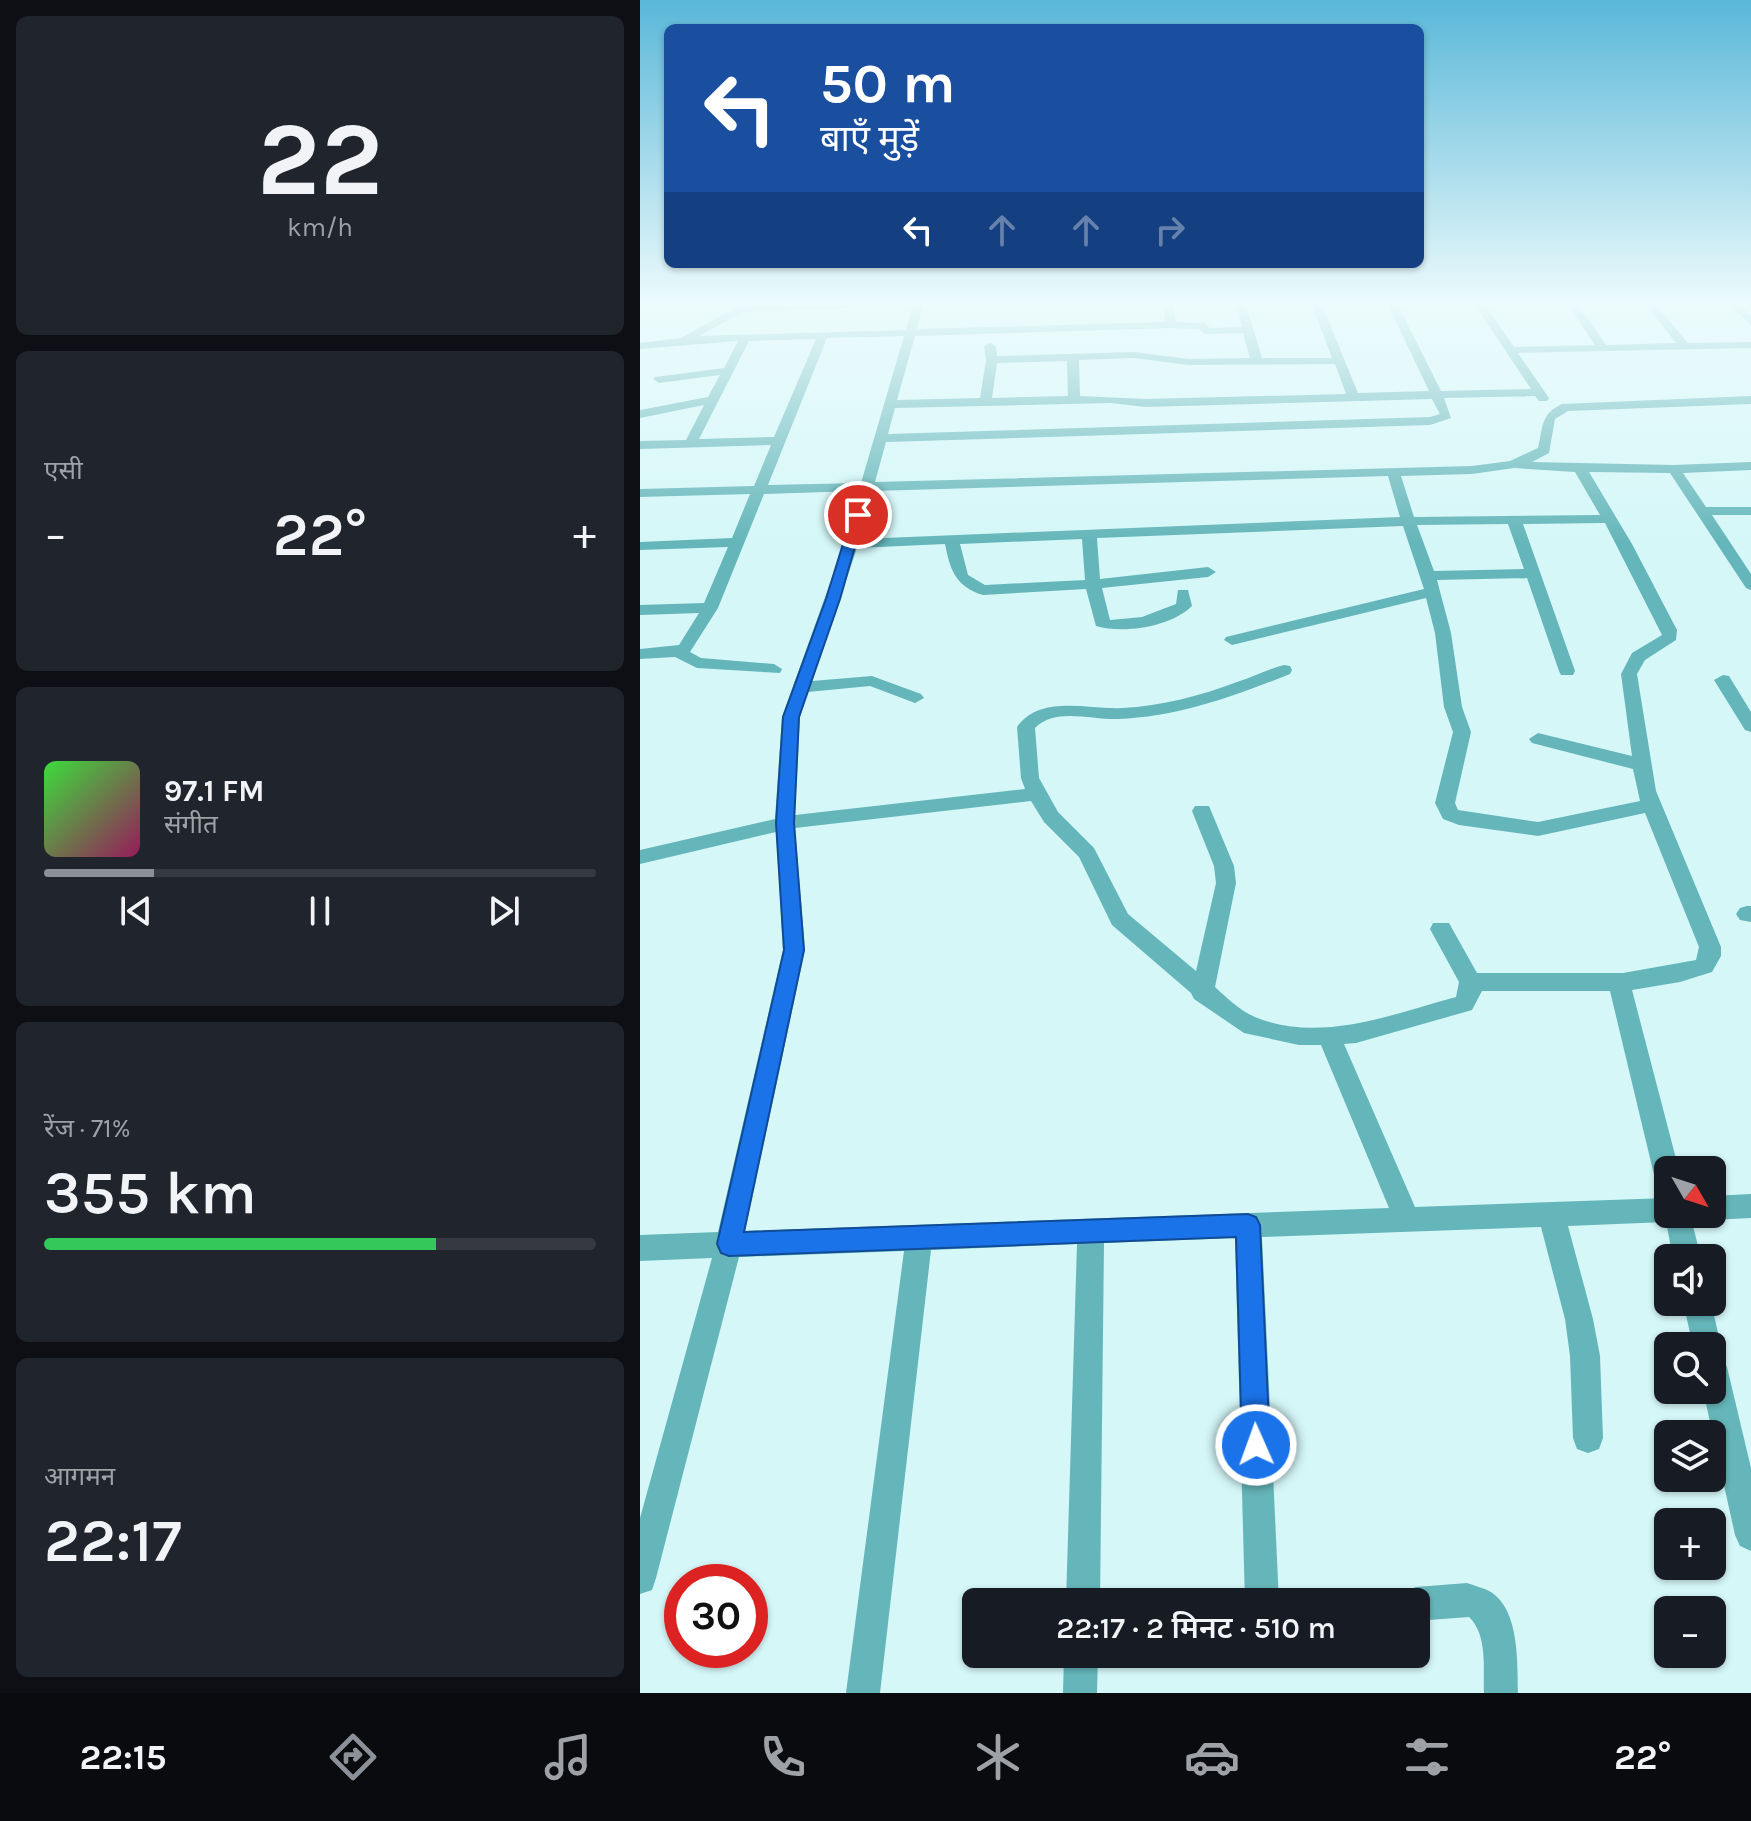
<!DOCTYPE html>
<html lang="hi">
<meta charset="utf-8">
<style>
body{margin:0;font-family:Karla,"Noto Sans Devanagari",sans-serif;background:#20242c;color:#f1f3f6;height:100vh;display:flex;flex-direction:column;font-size:30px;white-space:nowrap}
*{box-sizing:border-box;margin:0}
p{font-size:26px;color:#9ea1a6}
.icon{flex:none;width:44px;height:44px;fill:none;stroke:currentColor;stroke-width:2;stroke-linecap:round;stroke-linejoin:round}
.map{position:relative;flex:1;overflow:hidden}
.drawer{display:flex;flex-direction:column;gap:16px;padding:16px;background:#0d0f14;width:640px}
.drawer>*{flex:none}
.top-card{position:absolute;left:24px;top:24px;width:760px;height:244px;border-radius:12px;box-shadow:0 2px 6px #0004;background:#1a4fa0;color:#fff;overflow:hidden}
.needle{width:52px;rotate:129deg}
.controls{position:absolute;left:1014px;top:1156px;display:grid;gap:16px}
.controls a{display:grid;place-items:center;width:72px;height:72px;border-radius:12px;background:#171b24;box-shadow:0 2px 6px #0004;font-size:40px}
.speed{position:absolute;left:24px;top:1564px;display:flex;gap:16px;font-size:40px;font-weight:700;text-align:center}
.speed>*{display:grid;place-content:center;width:104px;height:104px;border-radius:50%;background:#171b24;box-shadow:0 2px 6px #0004;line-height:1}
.speed .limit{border:12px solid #d22;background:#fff;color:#111}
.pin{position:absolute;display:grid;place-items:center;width:68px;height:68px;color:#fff;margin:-34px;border:4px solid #fff;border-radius:50%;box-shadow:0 2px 8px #0007}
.me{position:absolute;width:88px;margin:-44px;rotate:358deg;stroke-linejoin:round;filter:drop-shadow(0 0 6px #0008)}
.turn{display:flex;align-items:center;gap:28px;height:168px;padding:0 24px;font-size:36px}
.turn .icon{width:104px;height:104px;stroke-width:2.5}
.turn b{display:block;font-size:56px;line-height:68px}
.lanes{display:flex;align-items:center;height:76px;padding:0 24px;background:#0003;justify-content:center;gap:40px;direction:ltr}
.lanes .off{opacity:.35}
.big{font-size:60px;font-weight:600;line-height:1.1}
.drawer .tile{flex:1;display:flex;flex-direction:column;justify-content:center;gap:12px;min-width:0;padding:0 28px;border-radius:12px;background:#20242c}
.drawer .dial{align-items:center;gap:0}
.dial b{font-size:104px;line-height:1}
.song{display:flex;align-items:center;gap:24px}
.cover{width:96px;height:96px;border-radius:12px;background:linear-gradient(135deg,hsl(120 70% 55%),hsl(330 70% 35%))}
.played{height:8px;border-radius:4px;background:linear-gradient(90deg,#8c9099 20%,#363941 20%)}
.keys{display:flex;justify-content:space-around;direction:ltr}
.heat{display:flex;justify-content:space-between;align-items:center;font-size:44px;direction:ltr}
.charge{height:12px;border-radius:6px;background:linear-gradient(90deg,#34c759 71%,#363941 0)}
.trip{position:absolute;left:322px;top:1588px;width:468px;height:80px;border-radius:12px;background:#171b24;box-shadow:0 2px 6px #0004;font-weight:600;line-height:80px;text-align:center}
.tabs{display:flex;height:128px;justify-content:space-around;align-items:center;background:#090b0e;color:#9ea1a6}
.tabs .icon{width:56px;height:56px}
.tabs .selected{color:#8c9099}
.tabs b{font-size:36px;color:#f1f3f6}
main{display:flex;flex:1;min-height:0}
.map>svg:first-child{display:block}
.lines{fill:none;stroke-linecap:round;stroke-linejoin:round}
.minor{fill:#65b6ba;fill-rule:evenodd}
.route{fill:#1a73e8;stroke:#114b97;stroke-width:2}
</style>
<main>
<section class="drawer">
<div class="tile dial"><b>22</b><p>km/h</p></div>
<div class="tile"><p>एसी</p>
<div class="heat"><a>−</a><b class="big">22°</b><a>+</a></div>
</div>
<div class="tile">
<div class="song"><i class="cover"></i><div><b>97.1 FM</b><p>संगीत</p></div></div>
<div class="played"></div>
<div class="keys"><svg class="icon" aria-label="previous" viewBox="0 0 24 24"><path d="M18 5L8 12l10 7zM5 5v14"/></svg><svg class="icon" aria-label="pause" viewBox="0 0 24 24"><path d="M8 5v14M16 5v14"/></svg><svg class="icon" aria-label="next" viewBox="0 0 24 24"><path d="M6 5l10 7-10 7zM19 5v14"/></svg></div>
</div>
<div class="tile"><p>रेंज · 71%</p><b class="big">355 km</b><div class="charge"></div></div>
<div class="tile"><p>आगमन</p><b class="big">22:17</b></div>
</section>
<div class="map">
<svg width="1111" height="1693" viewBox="0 0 1111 1693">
<rect width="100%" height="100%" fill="#d5f7f8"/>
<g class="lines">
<g class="minor">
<path d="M101 305H216L211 308 103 312 59 336 266 330 273 305H283L277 329 525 322 523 305H533L536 322 564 323 570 328 602 327 596 305H606L622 358H692L672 305H682L718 393 789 391 748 305H758L801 391 891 389 835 305H845L874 347 955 345 928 305H938L966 345 1036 343 1006 305H1016L1048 343 1111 342V348L878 353 909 398 907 401H899L895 396 804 398 811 418 790 425 246 442 235 482 832 466 870 461 898 448C903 428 900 414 922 404L1111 396V404L928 411 915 419 909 453 892 462 1034 465 1111 462V470L1043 473 1066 507H1111V515H1072L1111 574V590L1106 588 1030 473 949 472 992 544 1037 630 1036 640 1005 660 997 674 1016 791 1081 947V956L1072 972 1040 982 992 990 1039 1170H1028V1191L1019 1187 1015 1179 970 991H842L832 1010 716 1043 704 1044 775 1207 1028 1198V1214H1050L1061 1258H1033L1026 1222 928 1226 953 1319 960 1356 963 1438 959 1449 948 1453 937 1449 933 1438 930 1356 925 1319 901 1227 622 1237 639 1602H605L595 1238 464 1243 460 1602H426L437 1244 291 1250 240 1693H206L264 1251 99 1257 16 1578 12 1590 0 1594V1518L72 1258 0 1261V1235L78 1232 143 950 136 832 0 864V850L135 819 142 717 204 544 219 491 124 494 78 608 50 652 61 658 134 664 142 669 140 673 57 668 35 657 0 659V649L39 645 59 613 0 615V605L64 603 88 547 0 550V542L92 538 110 494 0 497V489L114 486 131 445 0 449V441L46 440 64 405 0 418V410L68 397 80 375 19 383 13 379 15 377 84 368 98 341 0 349V343L41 338ZM531 328 559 329 565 334 603 333 610 358 549 359 494 352 357 356 356 346 350 343 344 346 346 360 340 398 257 400 275 336ZM264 336 221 483 128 485 187 338ZM176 339 134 437 59 439 109 341ZM494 358 549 365 695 364 706 394 505 399 440 396 439 360ZM427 361 428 396 352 398 357 363ZM792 399 800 414 790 417 248 434 255 408 471 403 505 407ZM874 468 935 472 960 515 774 517 761 476 832 474ZM748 476 760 517 220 539 233 491ZM965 523 1022 635 992 653 981 674 992 756 898 733 889 739 892 743 993 769 1000 801 898 822 818 810 815 803 831 732 822 707 811 633 797 580 887 578 919 671 921 675H933L935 671 883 524ZM868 524 884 569 794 571 777 525ZM763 526 784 589 586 637 584 640 592 645 786 598 795 633 804 707 813 732 795 803 803 819 819 825 898 836 1005 813 1059 947 1056 960 983 973H837L809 923H793L790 929 819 982 816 997C753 1014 679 1044 615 1017 599 1010 587 998 575 987L596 883 594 866 569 806H555L552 811 574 866 576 883 556 971 488 914 454 848 418 812 399 778 395 728C415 707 452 720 478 719 538 717 595 696 650 674L652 670 650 666 644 665C628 669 613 677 597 682 560 696 522 706 482 708 448 710 401 694 377 727L381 778 385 789 155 815 160 717 168 692 230 686 275 703 284 698 281 694 232 676 172 681 217 548 305 544C310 570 316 587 343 595L446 589 456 626C484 634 531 627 552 606L548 590H538L536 604 502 617 470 620 462 588 568 577 576 572 568 567 460 579 457 538ZM442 539 445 580 345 585 328 575 320 544ZM391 801 404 822 439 857 472 925 551 993 554 999 604 1033 659 1045H681L749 1208 105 1231 165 950 155 828Z"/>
<path d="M1089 305H1100L1111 316V325Z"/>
<path d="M1083 675 1089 676 1111 712V732L1105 730 1074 680Z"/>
<path d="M1107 906H1111V922L1100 920 1096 914 1100 908Z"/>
<path d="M1111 1194V1218L1072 1220 1062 1214H1072V1196Z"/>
<path d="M1043 1302H1071L1081 1346 1078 1355 1082 1357 1087 1367 1111 1468V1551L1100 1546 1095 1535 1063 1390H1072V1346H1053Z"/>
<path d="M827 1583C835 1586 844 1588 851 1592 880 1611 877 1663 878 1693H844C843 1669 848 1635 829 1617L776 1621V1602H760L764 1592 776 1587Z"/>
<path d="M424 1654H458L457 1693H423Z"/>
</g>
</g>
<linearGradient id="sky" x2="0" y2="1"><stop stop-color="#59b7d8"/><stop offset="0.56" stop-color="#ecfbfc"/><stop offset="1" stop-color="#ecfbfc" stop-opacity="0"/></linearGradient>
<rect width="1111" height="542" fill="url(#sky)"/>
<path class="route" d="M218 512 224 515 200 599 159 717 154 823 164 950 104 1232 608 1214 616 1217 620 1225 630 1445 626 1455 616 1459 607 1455 602 1445 596 1237 89 1256 81 1253 77 1244 144 950 136 823 143 717 186 599 212 515Z"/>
</svg>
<div class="controls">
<a><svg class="needle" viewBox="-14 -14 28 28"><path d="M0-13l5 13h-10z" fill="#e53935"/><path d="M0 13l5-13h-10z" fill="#9ea1a6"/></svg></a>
<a><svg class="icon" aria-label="sound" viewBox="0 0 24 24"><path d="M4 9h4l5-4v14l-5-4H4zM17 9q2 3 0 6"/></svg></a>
<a><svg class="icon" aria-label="search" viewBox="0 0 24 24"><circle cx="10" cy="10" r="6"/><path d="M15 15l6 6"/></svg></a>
<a><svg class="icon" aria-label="layers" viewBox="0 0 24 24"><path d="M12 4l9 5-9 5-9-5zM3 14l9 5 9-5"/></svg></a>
<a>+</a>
<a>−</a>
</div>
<div class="speed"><div class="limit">30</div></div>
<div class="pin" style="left:218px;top:515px;background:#d93025"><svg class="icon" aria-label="arrive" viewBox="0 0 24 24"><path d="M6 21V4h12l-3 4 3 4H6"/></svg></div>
<svg class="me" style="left:616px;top:1445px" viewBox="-20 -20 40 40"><circle r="17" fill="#1a73e8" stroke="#fff" stroke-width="3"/><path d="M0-11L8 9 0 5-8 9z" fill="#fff"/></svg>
<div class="trip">22:17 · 2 मिनट · 510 m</div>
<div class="top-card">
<div class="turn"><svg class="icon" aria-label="left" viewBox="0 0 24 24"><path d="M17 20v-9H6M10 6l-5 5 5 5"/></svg><div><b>50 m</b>बाएँ मुड़ें</div></div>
<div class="lanes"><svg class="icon" aria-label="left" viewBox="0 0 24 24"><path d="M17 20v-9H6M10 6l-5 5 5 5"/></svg><svg class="icon off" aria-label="ahead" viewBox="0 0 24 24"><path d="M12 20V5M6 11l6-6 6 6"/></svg><svg class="icon off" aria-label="ahead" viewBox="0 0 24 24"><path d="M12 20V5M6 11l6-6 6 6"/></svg><svg class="icon off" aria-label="right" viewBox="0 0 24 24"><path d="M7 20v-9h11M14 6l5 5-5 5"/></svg></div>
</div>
</div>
</main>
<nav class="tabs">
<b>22:15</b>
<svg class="icon selected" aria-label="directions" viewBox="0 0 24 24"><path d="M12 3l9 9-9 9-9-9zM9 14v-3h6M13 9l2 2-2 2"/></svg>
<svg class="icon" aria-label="music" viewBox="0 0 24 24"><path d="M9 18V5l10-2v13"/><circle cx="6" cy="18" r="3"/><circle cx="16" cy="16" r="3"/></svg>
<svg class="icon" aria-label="phone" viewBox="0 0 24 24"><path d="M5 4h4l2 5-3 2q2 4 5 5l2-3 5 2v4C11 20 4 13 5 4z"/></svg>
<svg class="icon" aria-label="climate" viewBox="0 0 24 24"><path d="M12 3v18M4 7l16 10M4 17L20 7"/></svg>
<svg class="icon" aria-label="car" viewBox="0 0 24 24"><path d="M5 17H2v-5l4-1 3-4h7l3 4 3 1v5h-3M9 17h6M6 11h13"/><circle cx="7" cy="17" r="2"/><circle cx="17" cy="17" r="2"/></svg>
<svg class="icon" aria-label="filters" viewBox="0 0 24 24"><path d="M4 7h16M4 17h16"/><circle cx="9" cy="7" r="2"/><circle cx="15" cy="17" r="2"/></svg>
<b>22°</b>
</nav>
